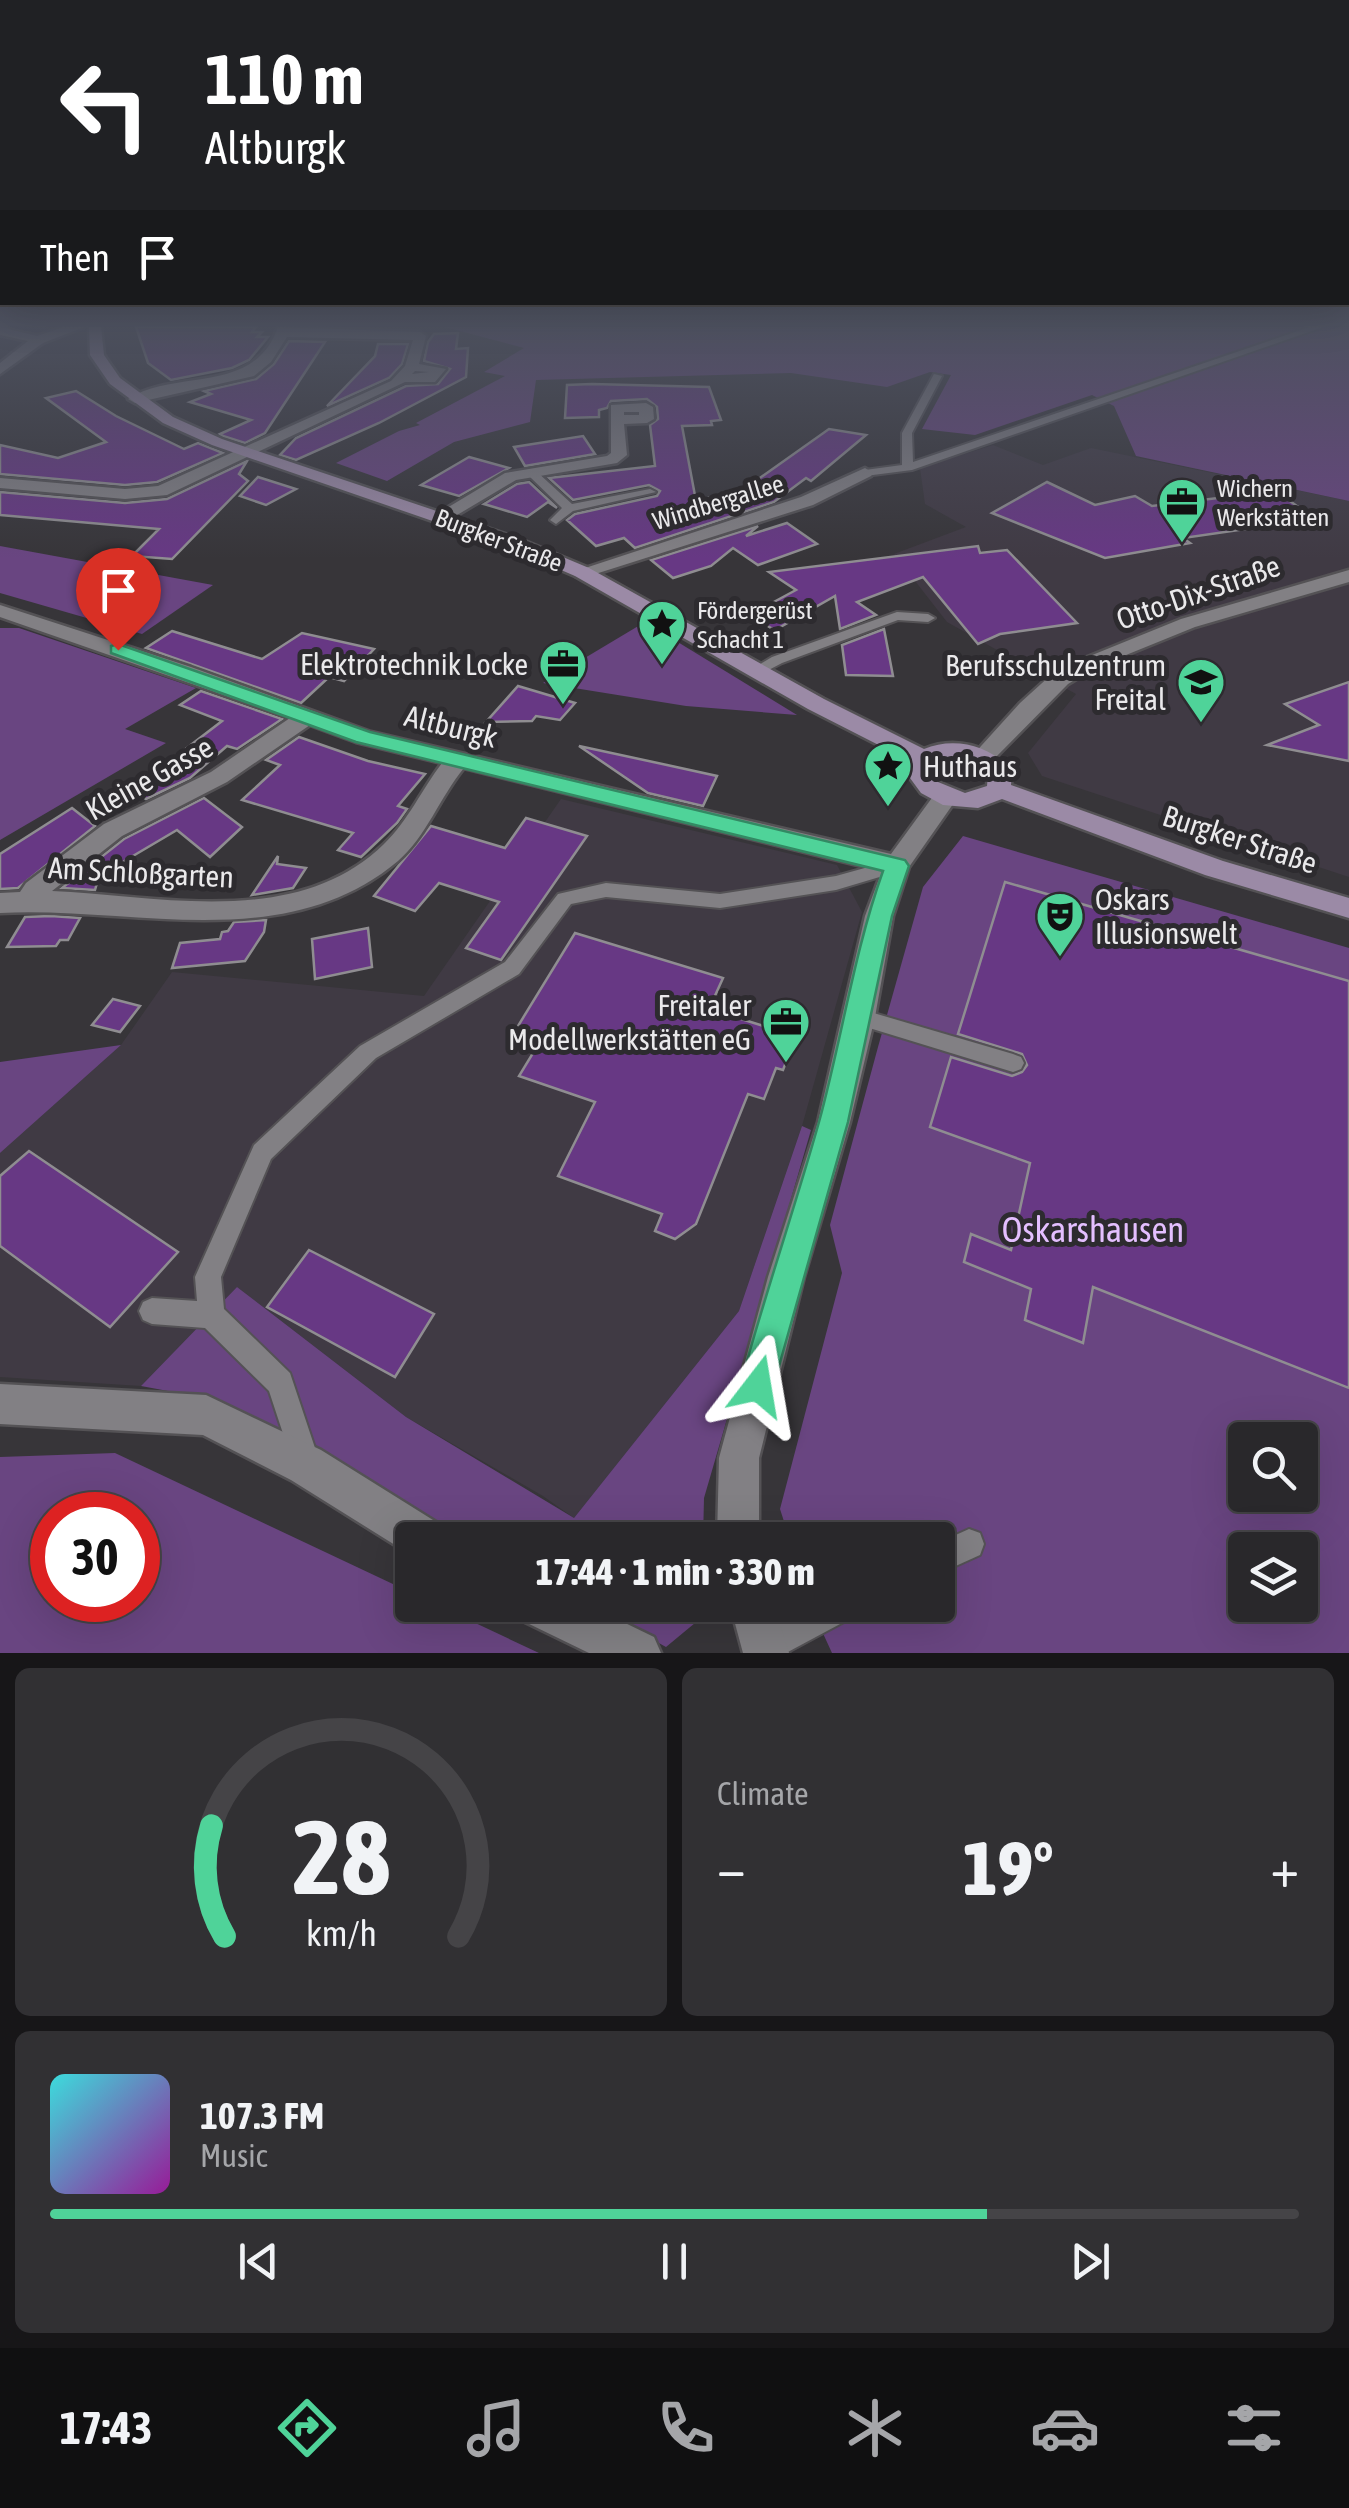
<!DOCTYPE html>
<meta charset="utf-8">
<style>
body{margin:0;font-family:"Asap Condensed",sans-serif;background:#313033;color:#f1f3f6;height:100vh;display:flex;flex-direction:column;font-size:38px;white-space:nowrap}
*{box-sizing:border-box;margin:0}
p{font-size:32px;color:#a5a6a9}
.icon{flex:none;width:55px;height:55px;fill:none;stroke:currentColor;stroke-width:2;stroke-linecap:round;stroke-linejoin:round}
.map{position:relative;height:1653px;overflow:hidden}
.sheet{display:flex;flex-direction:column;gap:15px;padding:15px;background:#171618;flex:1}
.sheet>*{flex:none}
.top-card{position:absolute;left:0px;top:0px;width:1350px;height:305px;box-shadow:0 10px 40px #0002,0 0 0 2px #454447;background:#202124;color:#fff;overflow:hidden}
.fabs{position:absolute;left:1228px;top:1422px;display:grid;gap:20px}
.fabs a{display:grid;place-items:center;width:90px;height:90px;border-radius:10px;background:#29282b;box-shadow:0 10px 40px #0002,0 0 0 2px #454447;font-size:50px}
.speed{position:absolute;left:30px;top:1492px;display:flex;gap:20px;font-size:50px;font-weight:700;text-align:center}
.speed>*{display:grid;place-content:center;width:130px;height:130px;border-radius:50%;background:#29282b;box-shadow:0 10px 40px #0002,0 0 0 2px #454447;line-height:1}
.speed .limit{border:15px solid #d22;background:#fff;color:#111}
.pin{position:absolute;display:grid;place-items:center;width:85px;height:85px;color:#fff;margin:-102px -42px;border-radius:50% 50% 50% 0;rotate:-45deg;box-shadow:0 0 10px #0007}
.pin .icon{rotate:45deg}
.me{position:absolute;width:110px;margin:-55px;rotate:14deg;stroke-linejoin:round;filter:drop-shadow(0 0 8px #0008)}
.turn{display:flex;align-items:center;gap:35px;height:210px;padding:0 40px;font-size:45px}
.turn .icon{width:130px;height:130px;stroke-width:2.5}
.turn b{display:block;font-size:70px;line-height:85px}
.then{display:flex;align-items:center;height:95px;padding:0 40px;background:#0003;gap:20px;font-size:38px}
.big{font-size:75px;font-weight:800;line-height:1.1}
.sheet .widget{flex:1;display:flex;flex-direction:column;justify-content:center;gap:15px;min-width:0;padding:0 35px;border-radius:15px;background:#313033}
.sheet .dial{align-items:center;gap:0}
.dial svg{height:260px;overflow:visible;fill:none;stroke:#454447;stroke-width:7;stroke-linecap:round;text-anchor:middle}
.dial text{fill:#f1f3f6;stroke:none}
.song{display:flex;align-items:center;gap:30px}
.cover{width:120px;height:120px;border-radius:15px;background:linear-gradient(135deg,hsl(180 70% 55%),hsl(300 70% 35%))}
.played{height:10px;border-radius:5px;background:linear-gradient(90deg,#4fd399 75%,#454447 75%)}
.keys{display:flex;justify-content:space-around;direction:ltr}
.heat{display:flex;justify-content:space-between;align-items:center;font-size:55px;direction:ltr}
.sheet .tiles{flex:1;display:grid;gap:15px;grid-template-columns:1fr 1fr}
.widget:last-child{grid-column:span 2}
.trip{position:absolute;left:395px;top:1522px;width:560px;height:100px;border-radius:10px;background:#29282b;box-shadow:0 10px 40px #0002,0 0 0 2px #454447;font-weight:800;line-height:100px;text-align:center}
.tabs{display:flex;height:160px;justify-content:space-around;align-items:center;background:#101011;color:#a5a6a9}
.tabs .icon{width:70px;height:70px}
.tabs .on{color:#4fd399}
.tabs b{font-size:45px;color:#f1f3f6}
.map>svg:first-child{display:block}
.built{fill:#403a44}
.green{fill:#694581;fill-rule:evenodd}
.building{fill:#673884;stroke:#8f8d91;stroke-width:2.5}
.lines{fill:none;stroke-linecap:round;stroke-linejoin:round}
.lane-casing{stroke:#545255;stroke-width:4}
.street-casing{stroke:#545255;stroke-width:5}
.secondary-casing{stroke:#545255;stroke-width:5}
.lane{fill:#828084;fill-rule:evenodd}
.street{fill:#828084;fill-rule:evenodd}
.secondary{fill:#9b8aa6;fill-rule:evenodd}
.route{fill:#4fd399;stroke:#338963;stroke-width:2.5}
.labels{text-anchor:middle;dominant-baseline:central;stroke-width:10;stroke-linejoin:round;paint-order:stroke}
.far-poi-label{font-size:25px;fill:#eae9eb;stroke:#2d2b2f;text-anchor:start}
.far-street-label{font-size:25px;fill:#eae9eb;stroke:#2d2b2f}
.street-label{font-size:30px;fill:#eae9eb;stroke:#2d2b2f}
.poi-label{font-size:30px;fill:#eae9eb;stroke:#2d2b2f;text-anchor:end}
.near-park-label{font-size:35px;fill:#e4bfff;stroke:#2d2b2f}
</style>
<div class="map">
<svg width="1349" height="1653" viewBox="0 0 1349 1653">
<rect width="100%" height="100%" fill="#373539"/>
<g class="built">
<path d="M993 445 1043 465 1091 448 1349 501V877L1042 776 1028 753 1076 694 947 622 894 554 966 527 925 504 920 468Z"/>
<path d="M561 799 837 865 862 912 802 1126 739 1311 574 1518 543 1496 406 1417 237 1287 141 1386 0 1377V1153L121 1045 172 972 424 996Z"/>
</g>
<g class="green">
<path d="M445 327H1349V501L1136 456 1114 406 1092 395 975 435 922 429 951 375 930 372 887 387 791 373 536 380 530 422 454 442 387 481 336 463 399 431 420 425 416 423 505 376 484 372 524 348Z"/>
<path d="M0 546 213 585 142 634 0 593Z"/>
<path d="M645 622 797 715 686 706 543 683Z"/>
<path d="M0 628H19L196 688 125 729 166 743 0 840Z"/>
<path d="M963 836 1349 948V1653H832L810 1605H938V1540H790L780 1509 842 1273 830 1225 878 1047 923 887ZM1245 1440H1300V1495H1245ZM1245 1550H1300V1605H1245Z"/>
<path d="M121 1045 0 1153V1062Z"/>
<path d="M802 1126 811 1130 704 1498 703 1540H471L211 1399 141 1386 237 1287 406 1417 574 1518 739 1311Z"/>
<path d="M115 1453 412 1593V1605H437L539 1653H0V1457ZM52 1515H138V1600H52Z"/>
<path d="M590 1605H702L701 1618 666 1647Z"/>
</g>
<g class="building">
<path d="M136 327H256L252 332H262L257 337H268L249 360 232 368 171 380 148 363Z"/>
<path d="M458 333 456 349 468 348 466 377 379 423 296 460 280 455 296 438 406 386 438 384 450 369 424 361 428 342 434 334Z"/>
<path d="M289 341 325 342 265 433 245 443 223 436 220 434 251 420 190 402 211 394 204 391 256 379 274 364Z"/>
<path d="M378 344H408L402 364 389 378 327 406 375 356Z"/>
<path d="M592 384 709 387 721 420 711 421 712 425 682 426 696 501 728 493 733 497 829 429 866 435 811 481 806 478 774 502 635 548 624 538 596 546 567 520 575 514 657 496 660 491 649 485 573 500 549 478 655 466 650 425 658 419 657 407 647 399 611 401 607 408 599 410V417L565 418 567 385Z"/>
<path d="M76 391 116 416 184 449 198 443 223 453 157 482 125 485 0 474V445L58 458 106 442 46 398Z"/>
<path d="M583 436 595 454 525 466 514 447Z"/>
<path d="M469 457 509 468 459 496 421 485Z"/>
<path d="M247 461 239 474 248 481 172 559 132 556 159 529 0 515V492L125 503 167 499Z"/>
<path d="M258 477 296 489 266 505 240 496Z"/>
<path d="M529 482 557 508 548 502 527 517 484 504 517 484Z"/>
<path d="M1047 482 1095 505 1135 496 1152 506 1276 491 1315 519 1183 538 1190 543 1105 558 992 513Z"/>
<path d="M787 523 817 544 758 565 733 548 711 566 673 578 651 560 758 526 746 536Z"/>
<path d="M978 546 980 553 1007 550 1077 623 1000 634 978 644 923 577 857 602 876 615 840 629 835 596 775 630 748 616 796 590 769 572Z"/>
<path d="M884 629 893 676 846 675 842 645Z"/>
<path d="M172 631 262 659 302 633 374 649 344 681 329 677 301 703 146 648Z"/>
<path d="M1349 682V761L1267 745 1319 725 1285 704Z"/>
<path d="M518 686 575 703 560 720 536 716 532 721 486 722Z"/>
<path d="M201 691 282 719 237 749 227 746 190 778 146 799 132 790 222 721 180 705Z"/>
<path d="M299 737 368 761 425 774 398 806 407 809 397 823 361 857 338 850 353 833 242 800 280 765 266 760Z"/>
<path d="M579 746 667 765 717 776 703 806 648 793Z"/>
<path d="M204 798 242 827 210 857 177 830 99 876 95 890 62 888 124 839Z"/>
<path d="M72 808 95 826 18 888 0 889V854Z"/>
<path d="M526 818 587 836 501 960 466 948 499 902 439 883 415 911 374 896 431 826 505 848Z"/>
<path d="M278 856 277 864 306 868 293 888 252 895Z"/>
<path d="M1005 882 1349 981V1388L1093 1287 1083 1343 1025 1320 1031 1289 964 1262 971 1234 1011 1250 1030 1163 930 1127 951 1057 1012 1076 1022 1072 1027 1065 1022 1054 958 1034Z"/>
<path d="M25 917 51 916 80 918 68 940H60L56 946 7 947Z"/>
<path d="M266 920 264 932 245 961 172 968 180 943 220 939 222 932 228 931 234 922Z"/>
<path d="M368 928 372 967 315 979 312 939Z"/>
<path d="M575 933 723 978 709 1009 796 1036 783 1070 776 1068 764 1099 748 1094 696 1224 675 1239 655 1231 662 1214 558 1176 595 1102 519 1076 544 1035 518 1026Z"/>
<path d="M113 999 140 1006 120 1032 92 1025Z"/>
<path d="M29 1151 178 1252 110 1327 0 1246V1176Z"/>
<path d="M309 1250 434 1314 395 1377 267 1307Z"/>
</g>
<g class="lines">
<g class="lane-casing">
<g id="lane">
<path d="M1310 327H1323L912 470 865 476 859 473 865 470 902 465V433L934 374 942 376 912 433 913 462Z"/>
<path d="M528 471H536L572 504 650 489 656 492 573 511 556 524 550 520 562 508 528 475Z"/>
<path d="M897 612 928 614 935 618 928 622 898 620 782 663 761 674H751L749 671 772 657Z"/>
<path d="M897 859 903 860 906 865 903 870 836 890 720 908 606 897 571 904 519 974 376 1058 271 1159 221 1277 224 1309 290 1373 319 1460 315 1470 305 1474 295 1470 269 1391 205 1328 152 1324 143 1320 139 1311 143 1302 152 1298 197 1301 195 1277 254 1145 360 1046 505 962 558 894 606 883 720 894 836 876Z"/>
<path d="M860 1009 1013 1054 1021 1057 1024 1063 1021 1069 1013 1072 853 1023 850 1017 853 1011Z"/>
<path d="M969 1529 980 1533 984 1544 980 1555 938 1574V1543Z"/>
<path d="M812 1605H860L855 1616 786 1653H749L747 1648 752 1637Z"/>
</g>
</g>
<g class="street-casing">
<g id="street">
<path d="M0 327 37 336 64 327H84L43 343 0 374V363L28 341 0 335Z"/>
<path d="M278 327 420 332 426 336 419 364 446 369 435 382H405L167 495 125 499 0 488V478L125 489 158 486 391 381 405 366 413 340 287 337 271 362 254 376 135 403 128 399C177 368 254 396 278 327ZM415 371 429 372 412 374Z"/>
<path d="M646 403 653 407 654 419 647 423 624 424 627 455 617 463 516 480 447 521 432 517 505 473 607 456 611 453V405ZM624 412H639V415H624Z"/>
<path d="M865 468 873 473 871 476 813 505 589 576H575L573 572 801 497Z"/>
<path d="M1349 570V582L1195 627 1094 668 1068 684 992 761H976L972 756 1020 703 1052 674 1080 660 1181 619Z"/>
<path d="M0 605 191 667 371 732 891 854 937 791H955L958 797 909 867 893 916 875 1017 850 1122 804 1277 759 1458V1540H717L719 1458 768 1277 818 1122 865 916 882 871 464 768C440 797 426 837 398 861 285 956 133 906 0 913V893L20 892 26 883 104 824 211 772 290 718 0 617ZM310 725 356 742 442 763C422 789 408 821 384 844 297 929 161 896 52 891L122 836 227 782Z"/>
<path d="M0 1384 206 1395 321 1450 441 1525 447 1540H412L411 1555 291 1480 203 1435 0 1424Z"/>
<path d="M517 1605H588L654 1637 661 1653H589L523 1621Z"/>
<path d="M730 1605H774L789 1653H743Z"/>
</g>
</g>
<g class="secondary-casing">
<path id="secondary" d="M89 327H101L104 355 120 378 173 417 222 439 520 539 589 568 824 699 924 749C954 736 992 745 1012 772L1011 785 1223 861 1349 898V918L1205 875 1002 799 978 808 943 805 921 793 910 778V761L808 709 575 576 508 547 212 445 163 423 110 384 90 355ZM946 757 977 762 988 774 987 786 965 793 938 782 931 766Z"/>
</g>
<use href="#lane" class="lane"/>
<use href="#street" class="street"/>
<use href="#secondary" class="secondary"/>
</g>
<linearGradient id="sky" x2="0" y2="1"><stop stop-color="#1e1d1f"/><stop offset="0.58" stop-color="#4d515f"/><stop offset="1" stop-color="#4d515f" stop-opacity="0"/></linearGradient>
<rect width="1349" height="559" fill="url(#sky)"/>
<path class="route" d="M118 644 370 732 905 860 909 866 892 916 848 1122 770 1398 758 1404 745 1398 740 1386C764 1297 794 1211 819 1122 842 1038 854 952 883 871L356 742 111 653V646Z"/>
<defs>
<g id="office-pin" transform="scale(2.5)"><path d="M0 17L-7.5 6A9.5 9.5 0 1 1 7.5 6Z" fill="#4fd399" stroke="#2d2b2f"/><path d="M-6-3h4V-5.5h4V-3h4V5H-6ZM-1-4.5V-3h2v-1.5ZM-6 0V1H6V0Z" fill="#111"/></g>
<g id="sight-pin" transform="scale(2.5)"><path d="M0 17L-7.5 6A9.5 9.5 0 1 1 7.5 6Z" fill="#4fd399" stroke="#2d2b2f"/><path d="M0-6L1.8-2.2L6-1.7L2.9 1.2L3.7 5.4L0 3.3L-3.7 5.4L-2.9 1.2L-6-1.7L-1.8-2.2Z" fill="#111"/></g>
<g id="school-pin" transform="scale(2.5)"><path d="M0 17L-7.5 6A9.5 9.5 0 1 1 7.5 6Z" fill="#4fd399" stroke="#2d2b2f"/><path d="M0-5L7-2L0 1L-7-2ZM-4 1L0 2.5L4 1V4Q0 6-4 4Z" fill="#111"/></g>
<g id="theatre-pin" transform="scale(2.5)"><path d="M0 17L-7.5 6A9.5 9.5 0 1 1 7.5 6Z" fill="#4fd399" stroke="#2d2b2f"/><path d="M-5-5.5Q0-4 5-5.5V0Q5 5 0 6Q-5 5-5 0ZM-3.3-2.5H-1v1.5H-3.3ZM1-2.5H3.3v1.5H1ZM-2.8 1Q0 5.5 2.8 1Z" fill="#111"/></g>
</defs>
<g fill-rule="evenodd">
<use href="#office-pin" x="1182" y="502"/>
<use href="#sight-pin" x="662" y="624"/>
<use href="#office-pin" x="563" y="664"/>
<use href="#school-pin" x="1201" y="682"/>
<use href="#sight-pin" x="888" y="766"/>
<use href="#theatre-pin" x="1060" y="916"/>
<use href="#office-pin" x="786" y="1022"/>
</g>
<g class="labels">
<g class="far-poi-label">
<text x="1217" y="488">Wichern<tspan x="1217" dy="29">Werkstätten</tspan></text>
<text x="697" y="610">Fördergerüst<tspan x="697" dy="29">Schacht 1</tspan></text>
</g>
<g class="far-street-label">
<text transform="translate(718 502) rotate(-17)">Windbergallee</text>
<text transform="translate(499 540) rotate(21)">Burgker Straße</text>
</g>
<g class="street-label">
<text transform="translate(1198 592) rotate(-19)">Otto-Dix-Straße</text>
<text transform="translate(451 726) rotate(14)">Altburgk</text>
<text transform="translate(149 778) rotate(-29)">Kleine Gasse</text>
<text transform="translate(1240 839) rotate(18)">Burgker Straße</text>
<text transform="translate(141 872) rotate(3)">Am Schloßgarten</text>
</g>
<g class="poi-label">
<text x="528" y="664">Elektrotechnik Locke</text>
<text x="1166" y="665">Berufsschulzentrum<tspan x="1166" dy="34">Freital</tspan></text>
<text x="923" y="766" text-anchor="start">Huthaus</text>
<text x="1095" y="899" text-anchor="start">Oskars<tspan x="1095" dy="34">Illusionswelt</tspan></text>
<text x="751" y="1005">Freitaler<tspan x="751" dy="34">Modellwerkstätten eG</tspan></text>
</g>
<g class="near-park-label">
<text x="1093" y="1229">Oskarshausen</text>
</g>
</g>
</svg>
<div class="fabs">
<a><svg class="icon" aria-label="search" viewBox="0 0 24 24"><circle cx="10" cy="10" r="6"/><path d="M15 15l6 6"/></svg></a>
<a><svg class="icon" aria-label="layers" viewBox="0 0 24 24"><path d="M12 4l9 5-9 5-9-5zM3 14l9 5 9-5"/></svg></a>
</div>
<div class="speed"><div class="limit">30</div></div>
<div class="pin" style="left:118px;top:650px;background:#d93025"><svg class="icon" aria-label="arrive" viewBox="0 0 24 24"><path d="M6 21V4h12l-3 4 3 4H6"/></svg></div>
<svg class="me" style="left:758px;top:1386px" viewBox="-20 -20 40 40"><path d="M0-17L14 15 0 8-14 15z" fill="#4fd399" stroke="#fff" stroke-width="4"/></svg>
<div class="trip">17:44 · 1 min · 330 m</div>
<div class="top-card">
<div class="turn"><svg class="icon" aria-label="left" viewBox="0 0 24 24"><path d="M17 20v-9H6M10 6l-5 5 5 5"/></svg><div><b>110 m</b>Altburgk</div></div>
<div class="then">Then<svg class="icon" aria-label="arrive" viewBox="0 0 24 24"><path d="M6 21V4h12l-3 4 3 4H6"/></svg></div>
</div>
</div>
<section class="sheet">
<div class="tiles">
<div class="widget dial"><svg viewBox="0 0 100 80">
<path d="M14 69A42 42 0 1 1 86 69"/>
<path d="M14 69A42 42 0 0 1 10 35" stroke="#4fd399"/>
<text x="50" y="56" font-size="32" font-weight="700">28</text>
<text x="50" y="72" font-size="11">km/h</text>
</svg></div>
<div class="widget"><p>Climate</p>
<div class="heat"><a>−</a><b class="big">19°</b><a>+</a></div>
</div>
<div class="widget">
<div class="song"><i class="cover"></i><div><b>107.3 FM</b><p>Music</p></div></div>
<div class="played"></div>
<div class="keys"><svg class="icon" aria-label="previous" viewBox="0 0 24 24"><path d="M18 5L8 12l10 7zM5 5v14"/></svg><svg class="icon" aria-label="pause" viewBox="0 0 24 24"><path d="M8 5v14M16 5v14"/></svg><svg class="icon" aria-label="next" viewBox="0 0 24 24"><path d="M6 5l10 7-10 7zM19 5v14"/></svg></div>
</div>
</div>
</section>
<nav class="tabs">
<b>17:43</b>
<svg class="icon on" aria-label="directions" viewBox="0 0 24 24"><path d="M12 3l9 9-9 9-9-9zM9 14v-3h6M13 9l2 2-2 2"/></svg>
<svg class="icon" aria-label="music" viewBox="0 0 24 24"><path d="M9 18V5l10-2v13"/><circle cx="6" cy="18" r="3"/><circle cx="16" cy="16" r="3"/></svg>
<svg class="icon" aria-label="phone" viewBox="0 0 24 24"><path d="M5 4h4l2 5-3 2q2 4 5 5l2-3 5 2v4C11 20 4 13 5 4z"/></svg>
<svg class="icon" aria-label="climate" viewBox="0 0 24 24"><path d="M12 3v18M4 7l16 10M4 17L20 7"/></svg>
<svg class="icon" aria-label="car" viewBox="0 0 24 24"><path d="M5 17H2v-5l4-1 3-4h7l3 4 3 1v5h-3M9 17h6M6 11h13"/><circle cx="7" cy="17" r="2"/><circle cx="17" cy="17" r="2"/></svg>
<svg class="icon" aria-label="filters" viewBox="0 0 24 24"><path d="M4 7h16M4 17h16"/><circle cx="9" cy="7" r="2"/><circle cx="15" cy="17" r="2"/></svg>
</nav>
